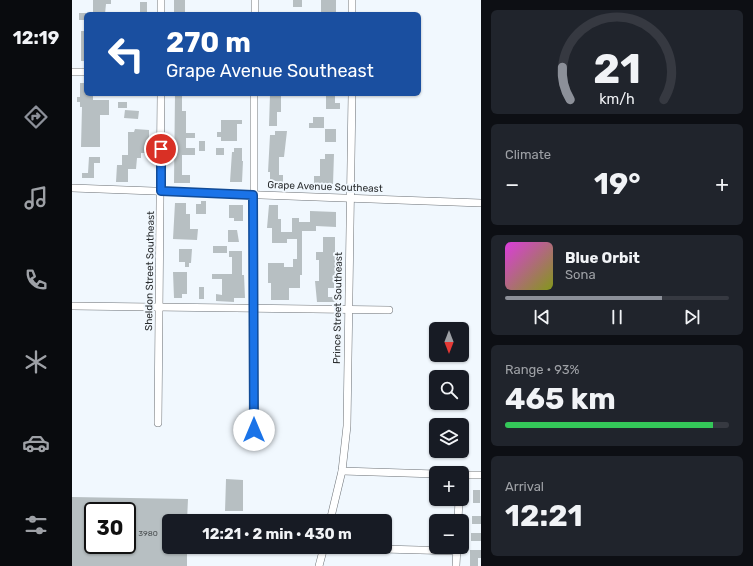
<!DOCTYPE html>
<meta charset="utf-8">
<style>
body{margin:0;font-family:Rubik,sans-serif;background:#20242c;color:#f1f3f6;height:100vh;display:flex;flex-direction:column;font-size:15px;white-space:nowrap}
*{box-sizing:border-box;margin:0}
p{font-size:13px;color:#9ea1a6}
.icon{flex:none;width:22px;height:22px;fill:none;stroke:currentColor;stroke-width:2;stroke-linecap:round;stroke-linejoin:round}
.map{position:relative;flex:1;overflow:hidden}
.side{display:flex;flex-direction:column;gap:10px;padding:10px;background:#0d0f14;width:272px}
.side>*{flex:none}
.hud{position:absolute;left:12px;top:12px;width:337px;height:84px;border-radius:6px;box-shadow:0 1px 3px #0004;background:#1a4fa0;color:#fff;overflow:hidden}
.needle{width:26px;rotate:180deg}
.buttons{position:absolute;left:357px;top:322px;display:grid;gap:8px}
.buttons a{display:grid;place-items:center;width:40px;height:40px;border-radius:6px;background:#171b24;box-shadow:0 1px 3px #0004;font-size:20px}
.speed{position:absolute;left:12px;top:502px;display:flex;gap:8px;font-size:20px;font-weight:700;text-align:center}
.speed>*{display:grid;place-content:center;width:52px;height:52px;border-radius:50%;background:#171b24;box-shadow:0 1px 3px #0004;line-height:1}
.speed .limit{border:2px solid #111;border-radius:6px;background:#fff;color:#111}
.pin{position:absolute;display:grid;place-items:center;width:34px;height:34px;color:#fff;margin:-17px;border:2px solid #fff;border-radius:50%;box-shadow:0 1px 4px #0007}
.me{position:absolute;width:44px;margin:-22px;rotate:0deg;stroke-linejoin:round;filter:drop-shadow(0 0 3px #0008)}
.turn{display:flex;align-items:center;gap:14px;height:84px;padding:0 16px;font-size:18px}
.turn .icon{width:52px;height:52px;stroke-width:2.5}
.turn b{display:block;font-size:28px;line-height:34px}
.big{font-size:30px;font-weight:700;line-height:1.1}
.side .widget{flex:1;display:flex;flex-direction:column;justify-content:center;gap:6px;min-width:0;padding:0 14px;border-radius:6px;background:#20242c}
.side .dial{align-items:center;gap:0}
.dial svg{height:104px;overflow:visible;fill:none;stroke:#363941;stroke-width:7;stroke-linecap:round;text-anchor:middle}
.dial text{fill:#f1f3f6;stroke:none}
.song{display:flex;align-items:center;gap:12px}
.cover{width:48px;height:48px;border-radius:6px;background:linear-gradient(135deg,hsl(300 70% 55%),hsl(70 70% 35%))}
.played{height:4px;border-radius:2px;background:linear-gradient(90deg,#8c9099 70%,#363941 70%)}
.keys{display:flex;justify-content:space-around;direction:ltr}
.heat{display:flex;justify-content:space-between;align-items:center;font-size:22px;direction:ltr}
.charge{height:6px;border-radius:3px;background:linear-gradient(90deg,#34c759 93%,#363941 0)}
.trip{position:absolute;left:90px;top:514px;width:230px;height:40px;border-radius:6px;background:#171b24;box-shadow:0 1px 3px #0004;font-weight:700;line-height:40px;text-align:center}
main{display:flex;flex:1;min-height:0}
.tabs{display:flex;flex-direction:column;width:72px;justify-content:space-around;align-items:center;background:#090b0e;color:#9ea1a6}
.tabs .icon{width:28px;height:28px}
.tabs .active{color:#8c9099}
.tabs b{font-size:18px;color:#f1f3f6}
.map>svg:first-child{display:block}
.building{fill:#b7bfc2;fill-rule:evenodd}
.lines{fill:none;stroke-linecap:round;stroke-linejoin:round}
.minor-casing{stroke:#6b7075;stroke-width:8}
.minor{stroke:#fff;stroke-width:7}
.route-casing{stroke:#114b97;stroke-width:10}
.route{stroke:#1a73e8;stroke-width:7}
.labels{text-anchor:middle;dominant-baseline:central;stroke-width:4;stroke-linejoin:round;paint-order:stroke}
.number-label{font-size:8px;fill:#4c5153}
.street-label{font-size:10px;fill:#292c2e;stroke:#f1f8fe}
</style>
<main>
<nav class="tabs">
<b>12:19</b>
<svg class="icon active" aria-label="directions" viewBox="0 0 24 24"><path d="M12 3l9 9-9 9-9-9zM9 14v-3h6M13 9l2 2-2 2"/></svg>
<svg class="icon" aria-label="music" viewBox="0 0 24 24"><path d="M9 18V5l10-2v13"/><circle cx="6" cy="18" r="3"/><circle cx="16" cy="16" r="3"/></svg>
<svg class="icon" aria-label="phone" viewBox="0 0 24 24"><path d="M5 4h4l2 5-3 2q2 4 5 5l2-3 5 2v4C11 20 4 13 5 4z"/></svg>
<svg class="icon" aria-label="climate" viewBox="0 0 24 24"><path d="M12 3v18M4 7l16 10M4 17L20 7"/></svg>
<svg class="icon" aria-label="car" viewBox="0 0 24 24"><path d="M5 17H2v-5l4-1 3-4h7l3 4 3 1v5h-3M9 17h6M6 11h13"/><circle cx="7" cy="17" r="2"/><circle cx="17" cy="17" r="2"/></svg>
<svg class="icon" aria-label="filters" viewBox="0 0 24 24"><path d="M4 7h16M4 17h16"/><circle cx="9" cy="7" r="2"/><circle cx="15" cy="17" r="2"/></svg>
</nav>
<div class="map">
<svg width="409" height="566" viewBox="0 0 409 566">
<rect width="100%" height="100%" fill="#f1f8fe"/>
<g class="building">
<path d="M21 0H39V4H34L33 14H21Z"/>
<rect x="102" y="0" width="11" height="14"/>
<rect x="221" y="0" width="9" height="7"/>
<rect x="249" y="0" width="15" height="14"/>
<rect x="68" y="2" width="7" height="12"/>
<rect x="7" y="13" width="7" height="7"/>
<rect x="9" y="31" width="5" height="30"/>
<path d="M8 83H14V94H21V100H37V115H28V147H9L10 107H8V102H5V97H8Z"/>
<path d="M103 94H110V111H114V133H123V138H114V148H123V155H110V175H118V183H102Z"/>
<path d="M198 94H209V112H205V126H197Z"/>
<path d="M254 94H263V103H268V109H254Z"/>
<rect x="46" y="102" width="9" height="6"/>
<path d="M53 110 67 111 66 119 52 118Z"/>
<path d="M241 117H252V128H237V123H241Z"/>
<path d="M149 120H170V124H165V141H149V137H145V132H149Z"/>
<path d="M63 129 77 130V153H69V158H65L64 169H56V182H44L45 165H50V155H56V132H62Z"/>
<rect x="253" y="129" width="11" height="13"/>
<path d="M203 131H215L212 157H207V175H211V184H198V172H196L198 135H203Z"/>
<rect x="127" y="141" width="6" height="10"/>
<rect x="144" y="148" width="8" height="7"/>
<path d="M162 148H170V161H171L170 182H158L160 152H162Z"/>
<path d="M253 154H262L261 184H242V189H234V183H242V176H248V159H253Z"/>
<path d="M17 157H28V163H22V178H10V173H16Z"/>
<path d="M129 201H134V214H124V204H129Z"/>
<path d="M103 203H114V214H118V229H126L125 240 101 239Z"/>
<path d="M157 205H171V221H162V218H157Z"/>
<path d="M197 205H206V219H209V232H220V218H227V222H238V211L264 212V227L244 226V231H230V275H228V288H217V300H199V283H196V263H212V267H221V259H225V239H215V243H200V228H195Z"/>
<path d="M156 230H165L167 242H156Z"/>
<path d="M251 237H263V265H266V275H262V288H256V297H266V302H245L243 281H247V260H244V252H251Z"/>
<rect x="141" y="246" width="14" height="7"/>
<path d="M107 249H120L119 263H117V267H113V262H107Z"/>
<path d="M157 251H170V275H172L173 298H162V302L144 301V294L150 295V279H140V274H160V257H157Z"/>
<path d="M101 272H115V294H110V298H102Z"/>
<rect x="127" y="287" width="5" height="12"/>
<path d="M154 479 171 480V511H153Z"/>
<rect x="401" y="490" width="7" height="13"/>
<path d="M0 497 116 499 115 521H97V547H115V566H0ZM21 511H55V545H21Z"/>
<rect x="400" y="516" width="9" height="8"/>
<rect x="399" y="533" width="10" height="8"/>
<path d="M398 550H409V558H406V566H398Z"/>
</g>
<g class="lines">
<g class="minor-casing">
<g id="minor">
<path d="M89 0V14"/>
<path d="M280 0V14"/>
<path d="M183 14V0"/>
<path d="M0 72H14"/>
<path d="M0 188 409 203"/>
<path d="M0 306 317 310"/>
<path d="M86 423 89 94"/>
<path d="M182 430V94"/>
<path d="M270 471 364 474"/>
<path d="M390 475H409"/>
<path d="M258 521 270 471 275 426 280 94"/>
<path d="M386 521 387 499"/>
<path d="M310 549 385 551"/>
<path d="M247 566 252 547"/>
<path d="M384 566 385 547"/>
</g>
</g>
<use href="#minor" class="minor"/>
</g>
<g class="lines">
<g class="route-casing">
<path id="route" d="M89 149V191L181 195 182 430"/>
</g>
<use href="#route" class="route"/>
</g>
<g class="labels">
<g class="number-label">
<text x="76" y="533">3980</text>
</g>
<g class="street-label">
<text transform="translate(253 187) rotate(2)">Grape Avenue Southeast</text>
<text transform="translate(78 271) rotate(-89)">Sheldon Street Southeast</text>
<text transform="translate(266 308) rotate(-89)">Prince Street Southeast</text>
</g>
</g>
</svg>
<div class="buttons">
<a><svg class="needle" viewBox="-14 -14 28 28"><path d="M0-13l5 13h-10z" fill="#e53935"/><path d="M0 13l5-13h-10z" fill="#9ea1a6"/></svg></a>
<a><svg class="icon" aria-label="search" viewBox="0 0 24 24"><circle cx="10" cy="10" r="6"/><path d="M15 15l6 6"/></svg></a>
<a><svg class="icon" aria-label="layers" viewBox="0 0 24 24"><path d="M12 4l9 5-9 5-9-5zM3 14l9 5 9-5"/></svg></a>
<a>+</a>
<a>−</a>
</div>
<div class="speed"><div class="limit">30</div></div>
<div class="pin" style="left:89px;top:149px;background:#d93025"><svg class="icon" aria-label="arrive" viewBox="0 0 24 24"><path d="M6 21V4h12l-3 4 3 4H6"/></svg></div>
<svg class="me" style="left:182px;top:430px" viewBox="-20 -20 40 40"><circle r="19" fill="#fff"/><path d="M0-13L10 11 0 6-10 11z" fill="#1a73e8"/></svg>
<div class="trip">12:21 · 2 min · 430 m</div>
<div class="hud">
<div class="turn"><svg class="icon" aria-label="left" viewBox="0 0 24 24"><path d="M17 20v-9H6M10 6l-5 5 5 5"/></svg><div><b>270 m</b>Grape Avenue Southeast</div></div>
</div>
</div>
<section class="side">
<div class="widget dial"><svg viewBox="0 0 100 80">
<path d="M14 69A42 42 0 1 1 86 69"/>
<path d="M14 69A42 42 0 0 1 8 44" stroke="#8c9099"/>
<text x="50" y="56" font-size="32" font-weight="700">21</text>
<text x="50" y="72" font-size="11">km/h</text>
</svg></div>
<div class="widget"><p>Climate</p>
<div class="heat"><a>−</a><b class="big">19°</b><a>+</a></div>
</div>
<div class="widget">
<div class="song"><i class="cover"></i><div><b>Blue Orbit</b><p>Sona</p></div></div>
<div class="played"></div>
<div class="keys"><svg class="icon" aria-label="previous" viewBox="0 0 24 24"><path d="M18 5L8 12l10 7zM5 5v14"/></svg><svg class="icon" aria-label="pause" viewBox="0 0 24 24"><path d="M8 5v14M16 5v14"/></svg><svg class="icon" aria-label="next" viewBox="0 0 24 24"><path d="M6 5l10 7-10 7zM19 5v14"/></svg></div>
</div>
<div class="widget"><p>Range · 93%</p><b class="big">465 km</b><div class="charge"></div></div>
<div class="widget"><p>Arrival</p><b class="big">12:21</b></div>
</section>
</main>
